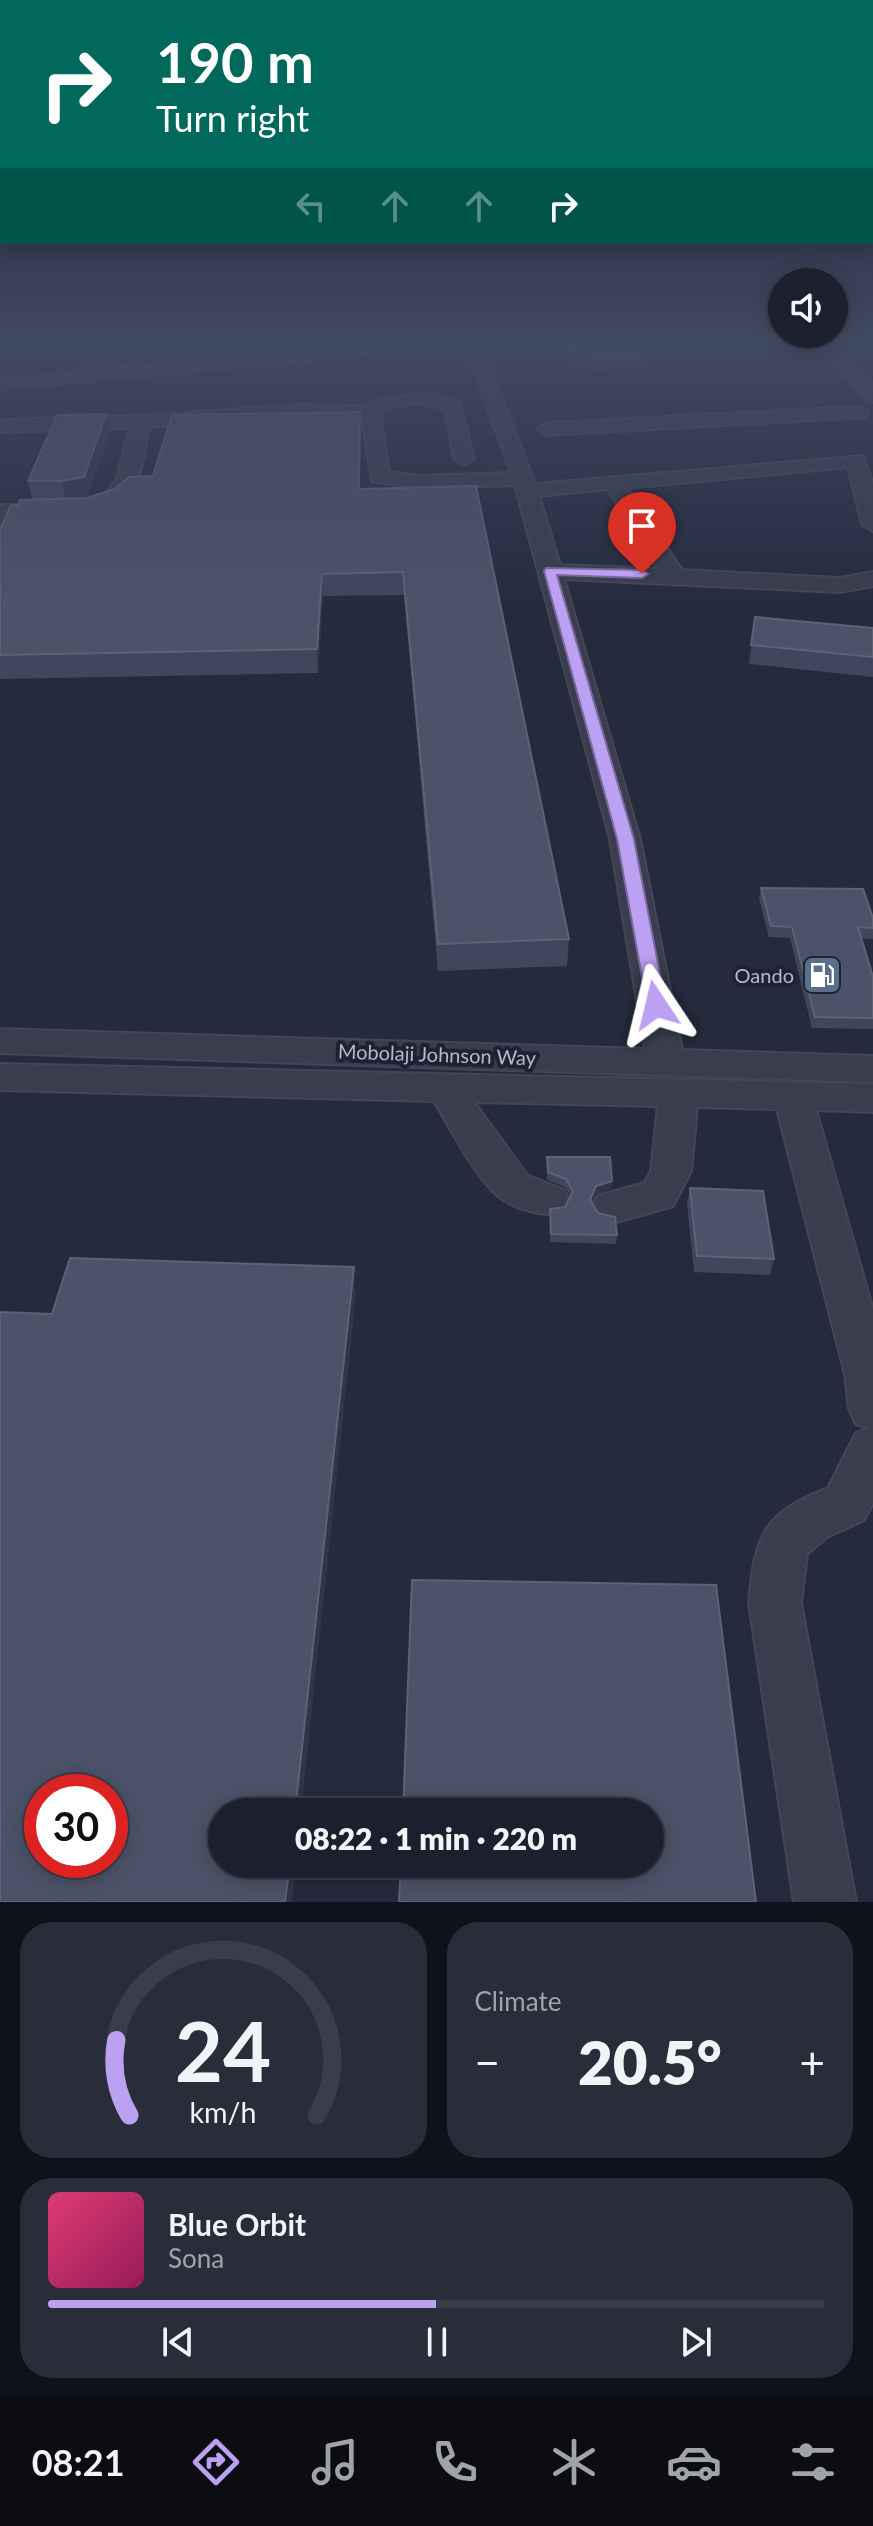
<!DOCTYPE html>
<meta charset="utf-8">
<style>
body{margin:0;font-family:Lato,sans-serif;background:#292d3a;color:#f1f3f6;height:100vh;display:flex;flex-direction:column;font-size:30px;white-space:nowrap}
*{box-sizing:border-box;margin:0}
p{font-size:26px;color:#a0a3aa}
.icon{flex:none;width:44px;height:44px;fill:none;stroke:currentColor;stroke-width:2;stroke-linecap:round;stroke-linejoin:round}
.map{position:relative;height:1902px;overflow:hidden}
.panel{display:flex;flex-direction:column;gap:20px;padding:20px;background:#0f1219;flex:1}
.panel>*{flex:none}
.hud{position:absolute;left:0px;top:0px;width:874px;height:244px;box-shadow:0 4px 20px #0003,0 0 0 2px #3a3e4a;background:#00695c;color:#fff;overflow:hidden}
.buttons{position:absolute;left:768px;top:268px;display:grid;gap:16px}
.buttons a{display:grid;place-items:center;width:80px;height:80px;border-radius:50%;background:#1c202e;box-shadow:0 4px 20px #0003,0 0 0 2px #3a3e4a;font-size:40px}
.speed{position:absolute;left:24px;top:1774px;display:flex;gap:16px;font-size:40px;font-weight:700;text-align:center}
.speed>*{display:grid;place-content:center;width:104px;height:104px;border-radius:50%;background:#1c202e;box-shadow:0 4px 20px #0003,0 0 0 2px #3a3e4a;line-height:1}
.speed .limit{border:12px solid #d22;background:#fff;color:#111}
.pin{position:absolute;display:grid;place-items:center;width:68px;height:68px;color:#fff;margin:-82px -34px;border-radius:50% 50% 50% 0;rotate:-45deg;box-shadow:0 0 8px #0007}
.pin .icon{rotate:45deg}
.me{position:absolute;width:88px;margin:-44px;rotate:350deg;stroke-linejoin:round;filter:drop-shadow(0 0 6px #0008)}
.turn{display:flex;align-items:center;gap:28px;height:168px;padding:0 24px;font-size:36px}
.turn .icon{width:104px;height:104px;stroke-width:2.5}
.turn b{display:block;font-size:56px;line-height:68px}
.lanes{display:flex;align-items:center;height:76px;padding:0 24px;background:#0003;justify-content:center;gap:40px;direction:ltr}
.lanes .off{opacity:.35}
.big{font-size:60px;font-weight:800;line-height:1.1}
.panel .card{flex:1;display:flex;flex-direction:column;justify-content:center;gap:12px;min-width:0;padding:0 28px;border-radius:32px;background:#292d3a}
.panel .dial{align-items:center;gap:0}
.dial svg{height:208px;overflow:visible;fill:none;stroke:#3a3e4a;stroke-width:7;stroke-linecap:round;text-anchor:middle}
.dial text{fill:#f1f3f6;stroke:none}
.song{display:flex;align-items:center;gap:24px}
.cover{width:96px;height:96px;border-radius:12px;background:linear-gradient(135deg,hsl(340 70% 55%),hsl(330 70% 35%))}
.played{height:8px;border-radius:4px;background:linear-gradient(90deg,#bca0f2 50%,#3a3e4a 50%)}
.keys{display:flex;justify-content:space-around;direction:ltr}
.heat{display:flex;justify-content:space-between;align-items:center;font-size:44px;direction:ltr}
.panel .tiles{flex:1;display:grid;gap:20px;grid-template-columns:1fr 1fr}
.card:last-child{grid-column:span 2}
.trip{position:absolute;left:208px;top:1798px;width:456px;height:80px;border-radius:40px;background:#1c202e;box-shadow:0 4px 20px #0003,0 0 0 2px #3a3e4a;font-weight:800;line-height:80px;text-align:center}
.tab-bar{display:flex;height:128px;justify-content:space-around;align-items:center;background:#0b0d12;color:#a0a3aa}
.tab-bar .icon{width:56px;height:56px}
.tab-bar .current{color:#bca0f2}
.tab-bar b{font-size:36px;color:#f1f3f6}
.map>svg:first-child{display:block}
.lines{fill:none;stroke-linecap:round;stroke-linejoin:round}
.minor-casing{stroke:#424656;stroke-width:4}
.minor{fill:#393d4d;fill-rule:evenodd}
.wall{fill:#40465b}
.shaded-wall{fill:#30354a}
.building{fill:#4c5267;stroke:#5d6276;stroke-width:2;fill-rule:evenodd}
.route{fill:#bca0f2;stroke:#7a689d;stroke-width:2}
.labels{text-anchor:middle;dominant-baseline:central;stroke-width:8;stroke-linejoin:round;paint-order:stroke}
.poi-label{font-size:20px;fill:#b5b8c8;stroke:#1e2232;text-anchor:end}
.street-label{font-size:20px;fill:#b5b8c8;stroke:#1e2232}
</style>
<div class="map">
<svg width="873" height="1902" viewBox="0 0 873 1902">
<rect width="100%" height="100%" fill="#252a3d"/>
<g class="lines">
<g class="minor-casing">
<g id="minor">
<path d="M99 342H115L106 369 400 342H469L487 359 535 484 863 456 873 485V531L862 524 848 467 627 488 682 570 840 578 873 572V586L840 592 564 579 640 839 682 1050 873 1056V1082L0 1053V1029L645 1049 610 839 515 485 417 488 372 481 362 417H301L149 427C144 450 142 480 127 499 106 524 41 518 12 518L8 525 0 526V505H66L104 498 117 478 130 428 0 432V420L141 416 301 405 365 406 376 400 415 394 437 395 460 403 474 459 464 465 454 459 445 410C427 400 398 403 380 412L389 472 417 476 511 473 471 361 455 347 0 389V379L88 371ZM608 489 658 569 560 565 539 496Z"/>
<path d="M814 342H831L873 386V402L867 401Z"/>
<path d="M0 347 28 349 36 354 28 359 0 357Z"/>
<path d="M859 407 868 413 866 417 547 435 538 429 547 423Z"/>
<path d="M0 1064 873 1084V1112L816 1110 873 1310V1503L864 1520 827 1537 807 1554 801 1603 856 1902H794L749 1603C755 1535 763 1513 828 1488L856 1433 869 1428 856 1424 849 1409 845 1374 777 1109 697 1107 691 1171 673 1206 613 1223 598 1218 592 1207 598 1196 644 1183 651 1171 658 1106 474 1102 527 1175 564 1190 570 1201 564 1212C545 1218 514 1209 498 1196 475 1177 450 1127 434 1101L0 1090Z"/>
</g>
</g>
<use href="#minor" class="minor"/>
</g>
<g class="wall">
<path d="M0 342H82L73 351 35 350 28 346 0 344Z"/>
<path d="M556 342H750V348L645 359 644 369 597 374 588 366 572 367Z"/>
<path d="M862 342H873V352L864 347 865 344Z"/>
<path d="M360 412V489L476 486 569 939 567 966 438 971 404 595 323 596 318 673 0 679V530L18 505 32 500 28 481 109 434 87 497Z"/>
<path d="M755 617 873 628V677L749 664Z"/>
<path d="M761 888 873 918V939L861 938 873 977V1029L812 1028 790 938 769 937 759 899Z"/>
<path d="M547 1157 612 1181 611 1189 595 1195 592 1203 598 1213 617 1235 616 1244 550 1242V1209L565 1207 571 1196 565 1187 547 1180Z"/>
<path d="M690 1188 774 1259 770 1275 694 1272 687 1204Z"/>
</g>
<g class="shaded-wall">
<path d="M72 342H82L73 351Z"/>
<path d="M682 342H750V348L645 359 644 369 597 374 598 361 633 347Z"/>
<path d="M360 412 361 432 359 510V489Z"/>
<path d="M106 414 109 434 87 498 66 502 62 481Z"/>
<path d="M322 574 323 596 318 673 317 649Z"/>
<path d="M612 1181 611 1189 595 1195 589 1208 590 1200 596 1186Z"/>
<path d="M354 1267 356 1296 301 1812H295Z"/>
<path d="M290 1864H296L292 1902H285Z"/>
</g>
<g class="building">
<path d="M565 342H682L633 347 645 357 598 361 589 353 573 354Z"/>
<path d="M360 412 359 489 476 486 569 939 438 944 403 572 322 574 317 649 0 655V530L11 505H18L20 500 86 498 115 489 129 477 153 476 172 415Z"/>
<path d="M106 414 84 477 62 481H28L57 415Z"/>
<path d="M755 617 873 628V657L751 645Z"/>
<path d="M761 888 863 889 873 918V928L858 927 873 977V1018L815 1017 792 927 771 926Z"/>
<path d="M547 1157H610L612 1181 596 1186 590 1200 598 1213 615 1217 617 1235 551 1234 550 1209 565 1207 573 1191 566 1179 548 1172Z"/>
<path d="M690 1188 763 1191 774 1259 697 1256Z"/>
<path d="M70 1258 354 1267 295 1812H222V1864H290L285 1902H0V1312L52 1314ZM42 1792H110V1860H42Z"/>
<path d="M412 1580 716 1585 756 1902H399L401 1864H650V1812H403Z"/>
</g>
<linearGradient id="sky" x2="0" y2="1"><stop stop-color="#141722"/><stop offset="0.56" stop-color="#404a62"/><stop offset="1" stop-color="#404a62" stop-opacity="0"/></linearGradient>
<rect width="873" height="609" fill="url(#sky)"/>
<path class="route" d="M546 568 642 570 648 574 642 578 557 575 634 839 666 1005 656 1011 647 1005 617 839 544 571Z"/>
<defs>
<g id="fuel-square" transform="scale(2)"><rect x="-9" y="-9" width="18" height="18" rx="4" fill="#5c6f8a" stroke="#1e2232"/><path d="M-5.5-6h7V0h2V4h1.3V-2.5L3-4.5l.8-.8L6-3V5H2.5V1h-1V6h-7ZM-4.2-4.7v3.2H.2V-4.7Z" fill="#fff"/></g>
</defs>
<g fill-rule="evenodd">
<use href="#fuel-square" x="822" y="975"/>
</g>
<g class="labels">
<g class="poi-label">
<text x="794" y="975">Oando</text>
</g>
<g class="street-label">
<text transform="translate(437 1054) rotate(2)">Mobolaji Johnson Way</text>
</g>
</g>
</svg>
<div class="buttons">
<a><svg class="icon" aria-label="sound" viewBox="0 0 24 24"><path d="M4 9h4l5-4v14l-5-4H4zM17 9q2 3 0 6"/></svg></a>
</div>
<div class="speed"><div class="limit">30</div></div>
<div class="pin" style="left:642px;top:574px;background:#d93025"><svg class="icon" aria-label="arrive" viewBox="0 0 24 24"><path d="M6 21V4h12l-3 4 3 4H6"/></svg></div>
<svg class="me" style="left:656px;top:1005px" viewBox="-20 -20 40 40"><path d="M0-17L14 15 0 8-14 15z" fill="#bca0f2" stroke="#fff" stroke-width="4"/></svg>
<div class="trip">08:22 · 1 min · 220 m</div>
<div class="hud">
<div class="turn"><svg class="icon" aria-label="right" viewBox="0 0 24 24"><path d="M7 20v-9h11M14 6l5 5-5 5"/></svg><div><b>190 m</b>Turn right</div></div>
<div class="lanes"><svg class="icon off" aria-label="left" viewBox="0 0 24 24"><path d="M17 20v-9H6M10 6l-5 5 5 5"/></svg><svg class="icon off" aria-label="ahead" viewBox="0 0 24 24"><path d="M12 20V5M6 11l6-6 6 6"/></svg><svg class="icon off" aria-label="ahead" viewBox="0 0 24 24"><path d="M12 20V5M6 11l6-6 6 6"/></svg><svg class="icon" aria-label="right" viewBox="0 0 24 24"><path d="M7 20v-9h11M14 6l5 5-5 5"/></svg></div>
</div>
</div>
<section class="panel">
<div class="tiles">
<div class="card dial"><svg viewBox="0 0 100 80">
<path d="M14 69A42 42 0 1 1 86 69"/>
<path d="M14 69A42 42 0 0 1 9 40" stroke="#bca0f2"/>
<text x="50" y="56" font-size="32" font-weight="700">24</text>
<text x="50" y="72" font-size="11">km/h</text>
</svg></div>
<div class="card"><p>Climate</p>
<div class="heat"><a>−</a><b class="big">20.5°</b><a>+</a></div>
</div>
<div class="card">
<div class="song"><i class="cover"></i><div><b>Blue Orbit</b><p>Sona</p></div></div>
<div class="played"></div>
<div class="keys"><svg class="icon" aria-label="previous" viewBox="0 0 24 24"><path d="M18 5L8 12l10 7zM5 5v14"/></svg><svg class="icon" aria-label="pause" viewBox="0 0 24 24"><path d="M8 5v14M16 5v14"/></svg><svg class="icon" aria-label="next" viewBox="0 0 24 24"><path d="M6 5l10 7-10 7zM19 5v14"/></svg></div>
</div>
</div>
</section>
<nav class="tab-bar">
<b>08:21</b>
<svg class="icon current" aria-label="directions" viewBox="0 0 24 24"><path d="M12 3l9 9-9 9-9-9zM9 14v-3h6M13 9l2 2-2 2"/></svg>
<svg class="icon" aria-label="music" viewBox="0 0 24 24"><path d="M9 18V5l10-2v13"/><circle cx="6" cy="18" r="3"/><circle cx="16" cy="16" r="3"/></svg>
<svg class="icon" aria-label="phone" viewBox="0 0 24 24"><path d="M5 4h4l2 5-3 2q2 4 5 5l2-3 5 2v4C11 20 4 13 5 4z"/></svg>
<svg class="icon" aria-label="climate" viewBox="0 0 24 24"><path d="M12 3v18M4 7l16 10M4 17L20 7"/></svg>
<svg class="icon" aria-label="car" viewBox="0 0 24 24"><path d="M5 17H2v-5l4-1 3-4h7l3 4 3 1v5h-3M9 17h6M6 11h13"/><circle cx="7" cy="17" r="2"/><circle cx="17" cy="17" r="2"/></svg>
<svg class="icon" aria-label="filters" viewBox="0 0 24 24"><path d="M4 7h16M4 17h16"/><circle cx="9" cy="7" r="2"/><circle cx="15" cy="17" r="2"/></svg>
</nav>
